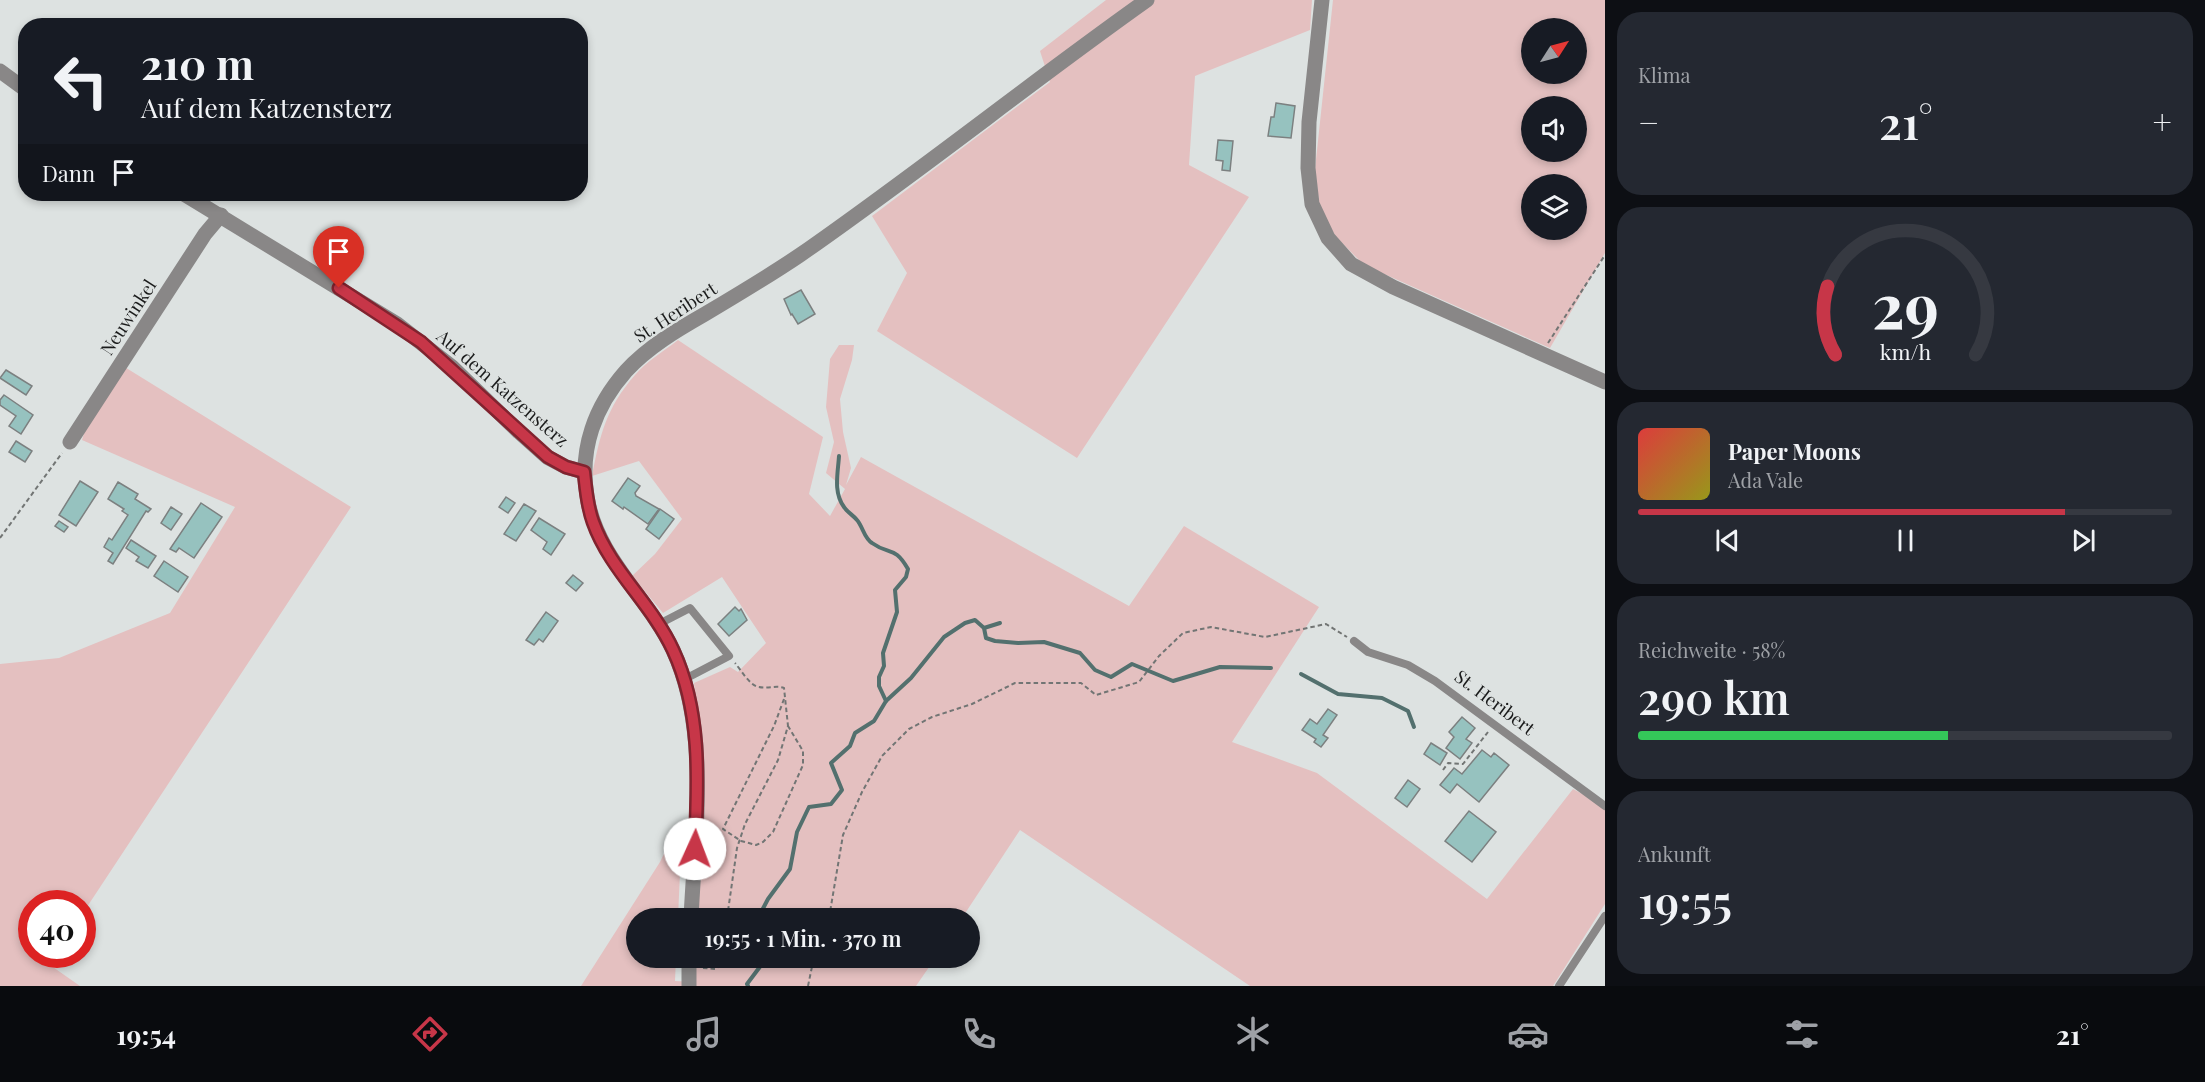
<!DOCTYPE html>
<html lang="de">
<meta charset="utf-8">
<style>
body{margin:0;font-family:"Playfair Display",serif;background:#242831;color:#f1f3f6;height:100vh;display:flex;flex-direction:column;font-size:22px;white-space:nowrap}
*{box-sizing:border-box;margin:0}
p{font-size:20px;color:#9ea1a6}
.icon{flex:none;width:33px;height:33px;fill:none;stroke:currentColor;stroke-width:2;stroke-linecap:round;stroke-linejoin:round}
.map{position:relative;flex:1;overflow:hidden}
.panel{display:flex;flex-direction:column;gap:12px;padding:12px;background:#0d0f14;width:600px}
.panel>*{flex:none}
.guide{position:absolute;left:18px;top:18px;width:570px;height:183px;border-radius:24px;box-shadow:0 3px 9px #0003;background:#171b24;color:#f1f3f6;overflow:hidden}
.needle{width:39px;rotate:54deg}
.buttons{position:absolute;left:1521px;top:18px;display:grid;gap:12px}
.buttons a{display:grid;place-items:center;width:66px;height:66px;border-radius:50%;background:#171b24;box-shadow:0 3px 9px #0003;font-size:30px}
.speed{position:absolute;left:18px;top:890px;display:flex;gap:12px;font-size:30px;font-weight:700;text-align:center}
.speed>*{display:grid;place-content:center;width:78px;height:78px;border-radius:50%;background:#171b24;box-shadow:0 3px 9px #0003;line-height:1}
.speed .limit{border:9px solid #d22;background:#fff;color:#111}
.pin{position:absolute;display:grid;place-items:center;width:51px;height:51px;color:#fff;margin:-62px -26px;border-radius:50% 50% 50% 0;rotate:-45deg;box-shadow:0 0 6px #0007}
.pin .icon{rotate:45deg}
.me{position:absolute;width:66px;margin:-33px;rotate:2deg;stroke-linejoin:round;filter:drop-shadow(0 0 4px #0008)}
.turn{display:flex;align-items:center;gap:21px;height:126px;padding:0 24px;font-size:27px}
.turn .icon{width:78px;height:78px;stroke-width:2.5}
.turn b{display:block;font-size:42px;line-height:51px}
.then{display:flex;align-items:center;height:57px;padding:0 24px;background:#0003;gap:12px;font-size:22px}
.big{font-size:45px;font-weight:600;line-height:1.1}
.panel .tile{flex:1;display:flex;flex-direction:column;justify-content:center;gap:9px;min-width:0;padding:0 21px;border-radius:24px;background:#242831}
.panel .dial{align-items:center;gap:0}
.dial svg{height:156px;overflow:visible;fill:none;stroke:#363941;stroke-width:7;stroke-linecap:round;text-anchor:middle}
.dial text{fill:#f1f3f6;stroke:none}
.song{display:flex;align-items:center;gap:18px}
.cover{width:72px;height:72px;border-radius:9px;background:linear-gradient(135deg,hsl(0 70% 55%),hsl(60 70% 35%))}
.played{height:6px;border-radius:3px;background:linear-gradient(90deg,#c73648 80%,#363941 80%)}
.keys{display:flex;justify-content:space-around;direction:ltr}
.heat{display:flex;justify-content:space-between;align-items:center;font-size:33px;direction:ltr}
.charge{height:9px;border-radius:4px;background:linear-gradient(90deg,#34c759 58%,#363941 0)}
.trip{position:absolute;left:626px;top:908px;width:354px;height:60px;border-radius:30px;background:#171b24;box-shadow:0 3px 9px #0003;font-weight:600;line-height:60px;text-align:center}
.tab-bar{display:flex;height:96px;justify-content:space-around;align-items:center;background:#090b0e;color:#9ea1a6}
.tab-bar .icon{width:42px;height:42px}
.tab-bar .current{color:#c73648}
.tab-bar b{font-size:27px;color:#f1f3f6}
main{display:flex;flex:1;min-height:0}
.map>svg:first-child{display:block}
.green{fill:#e4c0c0;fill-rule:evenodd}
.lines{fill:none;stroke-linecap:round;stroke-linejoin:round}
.stream{stroke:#53706e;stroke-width:4}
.building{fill:#96c2bf;stroke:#7c8080;stroke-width:1.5}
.path{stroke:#727574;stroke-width:2;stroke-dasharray:4.5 3;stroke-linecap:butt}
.service{stroke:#898787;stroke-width:8}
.minor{stroke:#898787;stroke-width:15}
.tertiary{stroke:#898787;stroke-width:15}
.route-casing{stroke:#81232f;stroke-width:15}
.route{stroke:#c73648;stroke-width:10}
.labels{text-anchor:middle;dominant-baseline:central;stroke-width:4.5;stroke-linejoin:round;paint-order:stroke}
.street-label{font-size:18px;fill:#1a1b1b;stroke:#dde2e1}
</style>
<main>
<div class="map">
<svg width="1605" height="986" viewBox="0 0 1605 986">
<rect width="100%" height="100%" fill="#dde2e1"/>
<g class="green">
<path d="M1106 0H1312L1310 30 1195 76 1189 165 1249 197 1077 458 877 331 907 273 872 216 1050 82 1040 51Z"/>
<path d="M1333 0H1605V253L1550 348 1364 265 1336 237 1320 210 1315 169ZM1532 28H1576V74H1532ZM1532 106H1576V152H1532ZM1532 184H1576V230H1532Z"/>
<path d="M678 340 823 437 809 494 830 516 845 489 826 473 834 442 826 407 830 359 839 345H854L852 360 840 399 843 432 851 468 846 485 861 457 1129 606 1184 526 1319 607 1232 742 1317 773 1487 899 1573 789 1605 806V904L1553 986H1250L1020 830 962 918H698L702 764 694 683 730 667 738 672 766 643 722 577 663 613 632 576 655 554 682 519 639 461 592 476C600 435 606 408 635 375 646 362 664 351 678 340Z"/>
<path d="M123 366 351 507 83 913 82 903H32V954H56L50 965 80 986H0V664L59 658 170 613 235 507 82 440 87 423Z"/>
<path d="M677 827H682L678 918H636V957H676L675 981 694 982 696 957H936L916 986H581L660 862Z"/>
</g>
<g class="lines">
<g class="stream">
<path d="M839 456C838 473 833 492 844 507 847 512 853 515 857 520 863 527 864 538 872 543 890 556 894 545 908 569L906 577 895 590 897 612 883 653 884 666 879 677V686L886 701"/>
<path d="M984 628 1000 623"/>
<path d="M1301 674 1338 694 1382 698 1408 711 1414 727"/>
<path d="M758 918 768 899 790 869 797 832 809 807 831 804 842 790 831 763 850 746 855 733 874 721 886 701 911 678 944 637 965 623 975 620 984 628 986 638 995 641 1018 643 1044 642 1080 653 1095 670 1111 677 1132 664 1173 681 1220 667 1271 668"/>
<path d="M748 986 747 984 765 960 764 957"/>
</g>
</g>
<g class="building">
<path d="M1276 103 1295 106 1291 138 1268 136 1271 117H1274Z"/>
<path d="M1218 140 1233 141 1230 171 1222 170 1223 161 1216 160Z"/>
<path d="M801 290 815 314 798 324 792 314 791 315 784 299Z"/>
<path d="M6 370 32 386 26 395 0 378Z"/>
<path d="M4 395 33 415 21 434 9 426 16 416 0 405V400Z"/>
<path d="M16 441 32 451 25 462 9 452Z"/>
<path d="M628 478 640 486 635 493 636 496 659 509 648 524 624 507 623 509 612 501Z"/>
<path d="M80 481 98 492 76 526 59 515Z"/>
<path d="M118 482 138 494 135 499 151 509 148 512 146 511 113 564 108 561 113 553 104 547 109 538 112 540 128 515 122 511 124 509 108 499Z"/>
<path d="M506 497 515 503 508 513 499 507Z"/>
<path d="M201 503 222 517 194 558 179 548 176 552 170 549Z"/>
<path d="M524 504 536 511 516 541 504 534Z"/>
<path d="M171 507 182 514 171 530 161 523Z"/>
<path d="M660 509 674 519 659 539 646 529Z"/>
<path d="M539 518 565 534 551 555 543 549 547 542 531 530Z"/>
<path d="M59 521 68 527 64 532 55 526Z"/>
<path d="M131 540 156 556 148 568 136 561 139 557 126 548Z"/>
<path d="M164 561 188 577 178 592 154 576Z"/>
<path d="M573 575 583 583 576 591 566 583Z"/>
<path d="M735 607 739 611 741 609 747 620 729 636 718 624Z"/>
<path d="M546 612 558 621 543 642 539 639 534 645 526 640Z"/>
<path d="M1328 709 1337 715 1323 735 1328 738 1321 747 1314 742 1316 739 1302 730 1310 719 1317 724Z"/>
<path d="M1462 717 1475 728 1466 739 1472 743 1460 759 1446 748 1454 737 1449 732Z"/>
<path d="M1431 743 1447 753 1440 765 1424 754Z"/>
<path d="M1482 750 1491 757 1494 753 1509 765 1479 802 1457 784 1450 793 1440 785 1454 768 1462 774Z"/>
<path d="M1408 780 1420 789 1407 807 1395 798Z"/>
<path d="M1469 811 1496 832 1472 862 1445 841Z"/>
</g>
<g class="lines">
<g class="path">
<path d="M1548 343 1605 255"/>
<path d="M0 538 62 453"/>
<path d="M784 699 774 726 723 829 741 841 756 845 763 842 773 832 803 765V751L788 726"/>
<path d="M1443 770 1448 763 1463 764 1488 732"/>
<path d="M727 918 737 848 745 824 778 760 788 726 784 688C776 685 768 689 759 687 750 686 741 670 735 663"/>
<path d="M829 918 843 835 862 792 882 756 909 729 932 717 972 704 1015 683H1081L1096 695 1139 682 1159 656 1183 633 1211 627 1265 637 1326 624 1347 637"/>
<path d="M703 968 715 969 726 962V957"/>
<path d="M808 986 814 957"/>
</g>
<g class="service">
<path d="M659 624 690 608 729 656 685 679"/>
<path d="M1354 641 1368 652 1408 665 1435 681 1605 806"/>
<path d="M1559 986 1605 916"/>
</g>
<g class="minor">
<path d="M0 71 26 90"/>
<path d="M184 194 397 324 452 367 519 432 547 457 566 467 584 472"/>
<path d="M70 442 205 234 221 215"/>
</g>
<g class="tertiary">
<path d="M1322 0 1309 122 1308 168 1312 204 1328 238 1351 264 1393 287 1605 382"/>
<path d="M691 918C695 833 710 730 673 650 648 597 596 557 587 496 579 449 595 406 626 371 648 347 677 330 705 314 737 295 769 276 800 255 918 173 1030 83 1147 0"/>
<path d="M689 986V957"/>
</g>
</g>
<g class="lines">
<g class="route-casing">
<path id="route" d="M339 288 421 342 548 457 566 467 584 472C586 489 587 506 593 522 610 570 652 604 673 650 702 712 698 782 695 849"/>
</g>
<use href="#route" class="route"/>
</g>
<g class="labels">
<g class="street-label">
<text transform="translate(675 312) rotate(-33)">St. Heribert</text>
<text transform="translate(128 317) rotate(-57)">Neuwinkel</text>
<text transform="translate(503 388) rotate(41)">Auf dem Katzensterz</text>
<text transform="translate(1495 702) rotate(37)">St. Heribert</text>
</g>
</g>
</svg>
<div class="buttons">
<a><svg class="needle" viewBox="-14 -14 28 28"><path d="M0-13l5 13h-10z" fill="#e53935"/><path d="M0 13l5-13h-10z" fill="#9ea1a6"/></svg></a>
<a><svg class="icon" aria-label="sound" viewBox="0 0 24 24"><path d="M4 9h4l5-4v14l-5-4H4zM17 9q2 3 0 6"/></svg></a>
<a><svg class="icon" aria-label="layers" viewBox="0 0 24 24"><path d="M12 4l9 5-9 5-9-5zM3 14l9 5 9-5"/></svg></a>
</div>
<div class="speed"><div class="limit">40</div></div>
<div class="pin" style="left:339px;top:288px;background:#d93025"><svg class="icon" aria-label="arrive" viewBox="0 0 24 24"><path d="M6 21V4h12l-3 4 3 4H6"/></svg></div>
<svg class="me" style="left:695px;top:849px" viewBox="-20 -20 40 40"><circle r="19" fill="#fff"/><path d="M0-13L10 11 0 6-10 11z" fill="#c73648"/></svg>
<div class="trip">19:55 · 1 Min. · 370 m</div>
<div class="guide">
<div class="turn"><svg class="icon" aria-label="left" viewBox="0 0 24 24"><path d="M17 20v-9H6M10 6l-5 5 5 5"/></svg><div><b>210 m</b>Auf dem Katzensterz</div></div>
<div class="then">Dann<svg class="icon" aria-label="arrive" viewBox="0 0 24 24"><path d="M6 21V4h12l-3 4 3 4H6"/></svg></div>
</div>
</div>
<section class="panel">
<div class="tile"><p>Klima</p>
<div class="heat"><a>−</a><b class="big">21°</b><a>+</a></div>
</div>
<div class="tile dial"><svg viewBox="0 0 100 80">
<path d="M14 69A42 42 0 1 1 86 69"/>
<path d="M14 69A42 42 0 0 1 10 34" stroke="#c73648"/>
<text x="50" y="56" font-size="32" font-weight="700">29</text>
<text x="50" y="72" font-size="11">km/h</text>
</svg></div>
<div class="tile">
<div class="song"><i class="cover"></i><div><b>Paper Moons</b><p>Ada Vale</p></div></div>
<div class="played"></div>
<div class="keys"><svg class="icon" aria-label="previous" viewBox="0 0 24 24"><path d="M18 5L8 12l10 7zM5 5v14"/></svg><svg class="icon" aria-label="pause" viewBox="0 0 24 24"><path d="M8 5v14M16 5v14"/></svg><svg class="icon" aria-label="next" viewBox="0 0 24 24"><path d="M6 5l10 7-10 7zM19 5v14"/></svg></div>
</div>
<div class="tile"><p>Reichweite · 58%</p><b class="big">290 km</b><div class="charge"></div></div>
<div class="tile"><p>Ankunft</p><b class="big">19:55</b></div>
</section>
</main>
<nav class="tab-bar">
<b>19:54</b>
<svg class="icon current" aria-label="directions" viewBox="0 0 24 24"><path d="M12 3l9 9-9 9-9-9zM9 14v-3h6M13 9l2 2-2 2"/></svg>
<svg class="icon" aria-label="music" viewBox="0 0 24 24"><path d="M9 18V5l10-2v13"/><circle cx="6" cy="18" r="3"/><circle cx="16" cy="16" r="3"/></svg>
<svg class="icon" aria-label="phone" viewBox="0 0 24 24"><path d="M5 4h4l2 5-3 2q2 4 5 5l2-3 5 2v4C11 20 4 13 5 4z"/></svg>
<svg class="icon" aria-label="climate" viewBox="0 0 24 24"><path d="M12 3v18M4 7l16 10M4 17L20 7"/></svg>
<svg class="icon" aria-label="car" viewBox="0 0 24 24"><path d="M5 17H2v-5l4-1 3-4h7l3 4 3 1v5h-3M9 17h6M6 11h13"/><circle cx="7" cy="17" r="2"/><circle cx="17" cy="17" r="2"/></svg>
<svg class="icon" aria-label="filters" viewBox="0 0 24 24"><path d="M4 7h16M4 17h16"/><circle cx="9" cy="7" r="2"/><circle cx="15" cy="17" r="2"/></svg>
<b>21°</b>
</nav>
